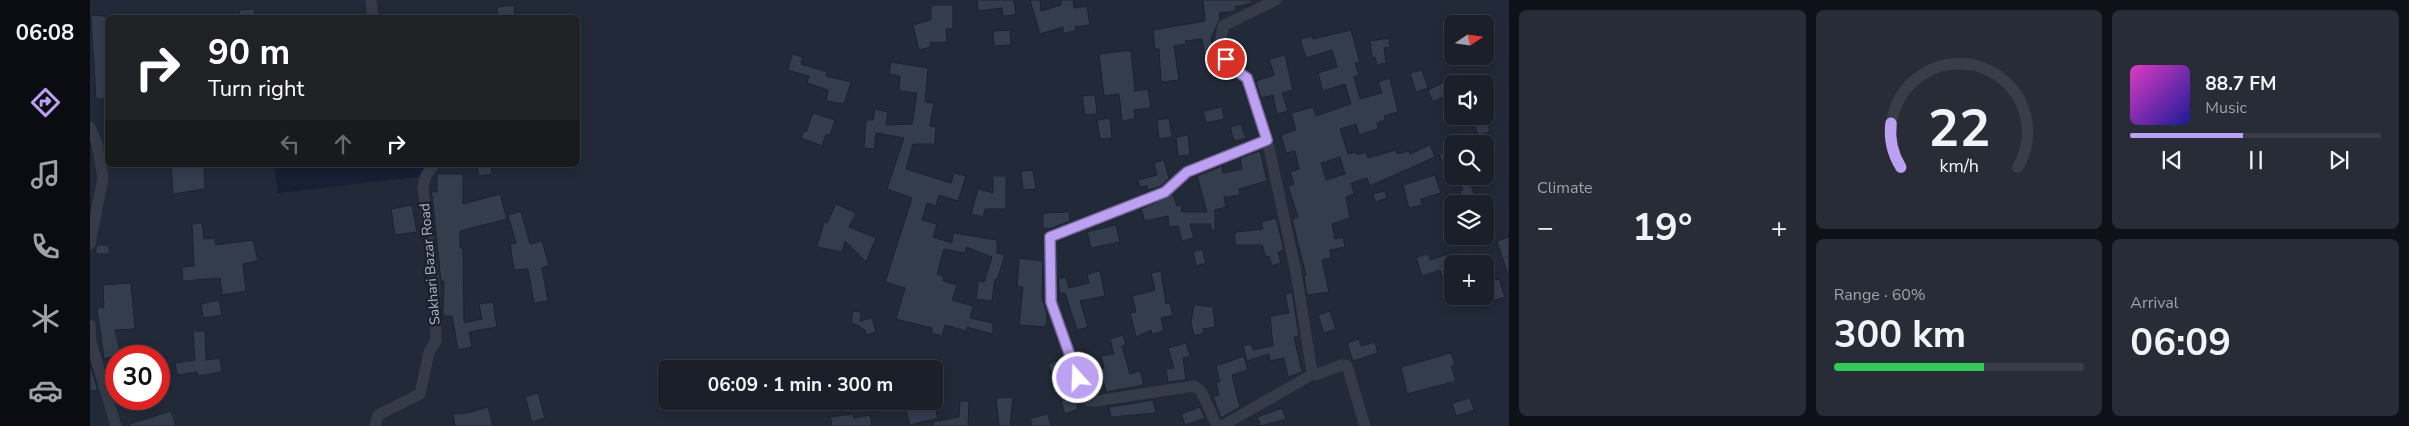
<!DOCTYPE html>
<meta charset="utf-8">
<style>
body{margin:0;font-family:"Nunito Sans",sans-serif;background:#272c36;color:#f1f3f6;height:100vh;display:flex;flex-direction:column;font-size:19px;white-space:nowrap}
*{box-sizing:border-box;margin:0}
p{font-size:16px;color:#9fa2a8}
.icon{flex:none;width:28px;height:28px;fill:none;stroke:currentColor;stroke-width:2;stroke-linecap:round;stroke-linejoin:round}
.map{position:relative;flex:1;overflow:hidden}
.panel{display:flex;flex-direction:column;gap:10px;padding:10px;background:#0e1117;width:900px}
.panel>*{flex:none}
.guide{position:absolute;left:15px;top:15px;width:475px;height:152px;border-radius:8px;box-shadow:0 2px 12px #0003,0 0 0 1px #383d47;background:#202124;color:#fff;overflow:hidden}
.needle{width:32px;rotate:77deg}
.tools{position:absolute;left:1354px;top:15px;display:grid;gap:10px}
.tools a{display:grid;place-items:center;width:50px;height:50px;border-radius:8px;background:#1a1f2a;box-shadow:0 2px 12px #0003,0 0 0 1px #383d47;font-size:25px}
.speed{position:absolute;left:15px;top:345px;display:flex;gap:10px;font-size:25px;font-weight:700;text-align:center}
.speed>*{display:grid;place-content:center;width:65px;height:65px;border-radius:50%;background:#1a1f2a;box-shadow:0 2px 12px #0003,0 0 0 1px #383d47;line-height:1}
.speed .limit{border:8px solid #d22;background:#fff;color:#111}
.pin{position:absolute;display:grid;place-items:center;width:42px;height:42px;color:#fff;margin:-21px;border:2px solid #fff;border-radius:50%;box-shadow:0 1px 5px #0007}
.me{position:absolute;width:55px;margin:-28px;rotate:340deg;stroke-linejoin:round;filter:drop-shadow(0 0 4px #0008)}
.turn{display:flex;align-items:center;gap:18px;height:105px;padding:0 20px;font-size:22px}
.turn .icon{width:65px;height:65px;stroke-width:2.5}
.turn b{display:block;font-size:35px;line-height:42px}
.lanes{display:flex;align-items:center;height:48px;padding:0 20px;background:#0003;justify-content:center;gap:25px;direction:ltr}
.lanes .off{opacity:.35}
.big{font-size:38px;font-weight:700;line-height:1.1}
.panel .card{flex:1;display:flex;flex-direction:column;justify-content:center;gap:8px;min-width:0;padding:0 18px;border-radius:8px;background:#272c36}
.panel .dial{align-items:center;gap:0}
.dial svg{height:130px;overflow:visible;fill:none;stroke:#383d47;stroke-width:7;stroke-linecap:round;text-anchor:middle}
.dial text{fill:#f1f3f6;stroke:none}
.song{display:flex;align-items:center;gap:15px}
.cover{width:60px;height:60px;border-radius:8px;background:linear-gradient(135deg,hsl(310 70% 55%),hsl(240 70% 35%))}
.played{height:5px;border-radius:2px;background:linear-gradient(90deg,#bca0f2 45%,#383d47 45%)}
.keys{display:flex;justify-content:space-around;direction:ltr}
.heat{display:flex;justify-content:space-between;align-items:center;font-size:28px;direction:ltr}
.charge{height:8px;border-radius:4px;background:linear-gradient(90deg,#34c759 60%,#383d47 0)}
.panel .tiles{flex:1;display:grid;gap:10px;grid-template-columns:repeat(3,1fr)}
.card:first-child{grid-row:span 2}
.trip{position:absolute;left:568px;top:360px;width:285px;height:50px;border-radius:8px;background:#1a1f2a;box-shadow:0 2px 12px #0003,0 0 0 1px #383d47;font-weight:700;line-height:50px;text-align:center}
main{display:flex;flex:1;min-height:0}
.tab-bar{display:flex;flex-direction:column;width:90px;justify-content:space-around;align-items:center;background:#0a0c11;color:#9fa2a8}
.tab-bar .icon{width:35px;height:35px}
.tab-bar .selected{color:#bca0f2}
.tab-bar b{font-size:22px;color:#f1f3f6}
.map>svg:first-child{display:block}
.water{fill:#161f34}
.building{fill:#343d4e;stroke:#1c222f;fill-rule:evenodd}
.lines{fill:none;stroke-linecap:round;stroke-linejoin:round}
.street{stroke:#353b48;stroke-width:11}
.route-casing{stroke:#7a689d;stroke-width:12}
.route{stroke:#bca0f2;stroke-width:9}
.labels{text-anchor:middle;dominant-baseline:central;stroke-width:5;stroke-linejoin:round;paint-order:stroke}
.street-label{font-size:14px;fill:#b0b6c4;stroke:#1b202d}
</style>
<main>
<nav class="tab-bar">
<b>06:08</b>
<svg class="icon selected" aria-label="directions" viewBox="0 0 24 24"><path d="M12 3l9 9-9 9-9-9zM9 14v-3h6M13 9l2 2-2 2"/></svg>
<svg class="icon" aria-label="music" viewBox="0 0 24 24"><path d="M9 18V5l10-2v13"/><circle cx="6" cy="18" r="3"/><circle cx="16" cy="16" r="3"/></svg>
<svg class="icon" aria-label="phone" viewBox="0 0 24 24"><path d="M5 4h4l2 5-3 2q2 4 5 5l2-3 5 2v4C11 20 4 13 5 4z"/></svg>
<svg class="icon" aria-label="climate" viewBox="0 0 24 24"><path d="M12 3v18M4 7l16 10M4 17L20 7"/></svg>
<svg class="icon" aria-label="car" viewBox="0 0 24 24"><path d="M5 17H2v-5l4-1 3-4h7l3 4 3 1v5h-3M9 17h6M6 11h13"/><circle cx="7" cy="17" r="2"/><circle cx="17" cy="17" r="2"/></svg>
</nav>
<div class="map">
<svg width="1419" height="426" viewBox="0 0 1419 426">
<rect width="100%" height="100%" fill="#222938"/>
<path class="water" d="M184 165H334L335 176 188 193Z"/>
<g class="building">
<path d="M887 0H924L926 15 913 16 912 8 888 11Z"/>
<path d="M940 0H950L951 11 971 5V0H983L984 8 997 6 1000 25 985 27 986 31 973 33V27L950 34Z"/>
<path d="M1113 0H1162V3L1145 7 1146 11 1129 13 1130 19 1121 38 1125 68 1117 69 1112 39 1095 41 1096 44 1084 46 1089 80 1071 82 1069 49H1065L1063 30 1115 21Z"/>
<path d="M424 5 425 18H408L407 7Z"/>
<path d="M841 5H863V29H856L857 42 840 43 841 47 829 50 823 25 841 20Z"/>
<path d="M164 9 165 18H150L149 10Z"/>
<path d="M1 15 16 16 18 99H6Z"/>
<path d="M920 30 921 45 904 46 903 31Z"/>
<path d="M1261 30 1270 62 1265 63 1269 75 1264 77 1270 99 1292 93 1288 82 1300 78 1308 112 1294 116 1295 120 1287 123 1288 129 1269 135 1266 124 1250 129 1258 154 1266 152 1267 155 1276 152 1278 158 1306 150 1307 154 1319 151 1320 154 1340 145 1345 157 1280 186 1277 178 1261 183 1264 194 1256 197 1260 218 1242 224 1245 239 1253 237 1255 247 1240 250 1241 258 1232 260 1239 292 1217 295 1214 276 1216 275 1202 219 1208 217 1198 186 1204 184 1200 172 1209 169 1205 151 1196 153 1191 135 1206 130 1201 113 1223 107 1226 116 1261 104 1255 84 1233 91 1228 73 1247 67 1242 50 1216 58 1210 39 1222 36 1223 39ZM1250 157 1255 174 1236 180 1231 163Z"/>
<path d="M1299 38 1300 47 1294 48 1296 63 1287 65 1285 57 1282 58 1280 41Z"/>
<path d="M1041 50 1045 91 1058 89 1061 108 1044 110 1045 119 1032 121 1029 94 1014 96 1009 54Z"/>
<path d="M702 54 713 57 711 64 737 72 736 76 761 82 754 104 736 101 738 90 717 83 719 76 698 70Z"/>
<path d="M1195 55 1203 90 1192 93 1198 111 1187 114 1183 95 1171 98 1166 81 1184 75 1179 59Z"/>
<path d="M801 62 838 68 835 102 844 103 840 126 846 127 845 144H823L816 169 861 183 864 173 876 176 868 201 849 195 846 206 837 203 832 220 847 224 843 237 862 243 863 233 907 240V253L915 255 907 280 905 279 902 301 886 299 888 281 894 282 902 257 876 247V253L854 249 847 274 854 277 853 281 867 285 862 300 883 306 880 318 903 323V334L877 327 876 331 855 325 852 336 841 333 842 328 806 319 815 288 795 282 822 198 797 189 814 138 786 133 784 149 774 148 776 120H783L785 109 798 112 796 125 822 124 827 93 809 91 810 76 799 74Z"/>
<path d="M1332 70 1338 88 1326 92 1320 73Z"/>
<path d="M1355 82 1360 94 1343 102 1338 90Z"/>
<path d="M1005 95 1007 114 995 115 992 96Z"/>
<path d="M1132 107 1134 119 1116 123 1113 111Z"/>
<path d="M723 113 745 120 740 135 736 134 732 146 711 138 714 131 716 132Z"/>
<path d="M1382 116H1396L1400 132 1388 135Z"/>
<path d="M1020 118 1022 138 1010 139 1007 120Z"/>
<path d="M1079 118 1082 137 1069 139 1067 120Z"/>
<path d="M1151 124 1156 138 1144 141 1140 127Z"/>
<path d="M1098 135 1100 155 1088 156 1086 137Z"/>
<path d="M1362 148V164L1356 168 1349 155Z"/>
<path d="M1170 151 1177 181 1149 189 1150 195 1134 197 1136 207 1125 210V230H1122L1120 224H1100L1104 238 1092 241 1088 226 1079 227 1078 216 1055 221 1051 209 1083 194 1087 206 1091 205 1092 212H1117L1107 176 1132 166 1133 173 1152 169 1150 158Z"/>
<path d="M1074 160 1079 178 1071 186 1058 190 1057 186 1050 187 1048 180 1067 175 1064 163Z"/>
<path d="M81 165H114L115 189 83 194Z"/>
<path d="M387 165H401L402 174 389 176Z"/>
<path d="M943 170 946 189 933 190 931 171Z"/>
<path d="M347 174H373V204L410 194 417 219 370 231V248H373L374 323 392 319 389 304 403 302 407 327 379 332 382 347 368 350 362 316H353L354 281H351L342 195 341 192H347Z"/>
<path d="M1345 175 1351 193 1331 199 1332 205 1319 208 1313 185Z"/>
<path d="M903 176H916V209H895L893 217 881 214 888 189 903 193Z"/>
<path d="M1379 179 1387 204H1374L1370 191 1373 190 1370 181Z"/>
<path d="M1295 191 1297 198 1285 202 1283 194Z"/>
<path d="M746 204 766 213 759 227 786 238 776 262 755 241 752 252 727 247 734 222 737 223Z"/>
<path d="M322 205 327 232 305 235 301 209Z"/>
<path d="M431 211 440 244 452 241 459 265 452 268 458 301 444 303 438 269 424 270 420 244 426 243 418 215Z"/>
<path d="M979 212 980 221 962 228 953 229V213Z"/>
<path d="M1186 218 1194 250 1188 252 1191 263 1182 266 1179 256 1176 257 1172 245H1145V232L1173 229 1171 222Z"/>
<path d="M112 223 114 239 125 238 126 245 163 240 168 261 153 264 156 291 132 295 130 278 93 281 92 267 104 266 102 224Z"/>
<path d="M1026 225 1030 242 1001 248 997 232Z"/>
<path d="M1419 237V272H1417L1407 241Z"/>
<path d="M7 245H19V254H5Z"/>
<path d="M1112 249 1116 263 1106 266 1103 252Z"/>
<path d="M1338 254 1340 260 1358 254 1362 273 1352 276 1350 270 1332 276 1326 257Z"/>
<path d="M929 258 953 261 952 298 957 314 956 327 929 325 933 287H927Z"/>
<path d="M1010 271 1015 296 990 301 998 327 987 330 975 293 970 294 968 279 976 277 979 288 999 283 997 274Z"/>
<path d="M1071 271 1076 304 1080 303 1083 315 1071 318 1074 331 1062 334 1061 330 1046 337 1040 313 1046 312 1042 296 1065 290 1061 273Z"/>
<path d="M1409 279 1415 297 1403 301 1397 282Z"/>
<path d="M41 283 45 329 25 330 31 354 14 359 7 308 14 307 13 285Z"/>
<path d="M1202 292 1209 336 1204 337 1212 372 1198 377 1194 358 1180 361 1179 354 1157 361 1153 346 1161 344 1163 350 1183 346 1180 316 1199 313 1195 294Z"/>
<path d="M129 300 132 315 113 318 111 304Z"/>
<path d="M1104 305 1123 307 1125 327 1113 329 1114 333 1104 336 1101 322Z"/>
<path d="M763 311 771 312 770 321 782 318 786 332 776 335 775 330 761 322Z"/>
<path d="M1240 311 1246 329 1234 333 1228 315Z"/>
<path d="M103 331H115L116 360 130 358 132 372 108 376 107 372 87 375 85 363 105 360Z"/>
<path d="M1033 335 1036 345 1032 346 1040 374 1050 371 1054 385 1016 392 1010 369 1014 368 1011 356 1024 354 1020 339Z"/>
<path d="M1269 339 1271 346 1285 342 1288 353 1263 361 1257 343Z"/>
<path d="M1096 343 1100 356 1093 358 1096 380 1078 382 1076 369 1084 368 1078 348Z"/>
<path d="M1361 353 1365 365 1361 366 1366 381 1317 394 1311 367Z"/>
<path d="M1154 356 1158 370 1142 375 1150 407 1131 418 1123 397 1129 395 1126 382H1130L1126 366Z"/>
<path d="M972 359 978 379 965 383 958 364Z"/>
<path d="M0 365 8 390 0 391Z"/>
<path d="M448 393 455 418 442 422 435 397Z"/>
<path d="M984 396 988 409 975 414 971 401Z"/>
<path d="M923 397 920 426H909L906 398Z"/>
<path d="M1380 398 1384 410 1366 416 1362 403Z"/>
<path d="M1063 400 1066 413 1021 417 1019 407Z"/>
<path d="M780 401H816V406L783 412Z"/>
<path d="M843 401 848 418 820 425 816 411Z"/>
<path d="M870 401H879L878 426H843V422L869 417Z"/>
<path d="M398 407 403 426H365L363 414 377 413Z"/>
<path d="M1110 407 1115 418 1095 425 1091 414Z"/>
<path d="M1192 408 1196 419 1171 426 1167 417Z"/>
<path d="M81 411 86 426H40L39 424Z"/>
<path d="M763 414 764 418 780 415 782 426H742L740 417Z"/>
<path d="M958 414 961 426H942L940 418Z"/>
</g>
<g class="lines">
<g class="street">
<path d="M281 0 283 18"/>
<path d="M1186 0 1133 26 1129 50 1143 67 1157 78 1177 139 1206 272 1222 372 1225 375 1252 365 1257 366 1275 426"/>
<path d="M0 127 7 144 13 178 0 244"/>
<path d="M0 325 1 342 26 426"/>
<path d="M285 426 288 415 330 394 339 352 346 341 344 283 333 187 336 175 344 165"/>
<path d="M1127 426 1111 391 1104 386 1006 401H999L994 396 961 303 960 237 1075 192 1097 172 1177 139"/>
<path d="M1132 426 1223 374"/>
</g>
</g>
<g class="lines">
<g class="route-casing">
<path id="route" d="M988 378 961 302 960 237 1075 192 1097 172 1177 140 1157 78 1142 68 1136 59"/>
</g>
<use href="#route" class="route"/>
</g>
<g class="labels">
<g class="street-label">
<text transform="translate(340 264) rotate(-95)">Sakhari Bazar Road</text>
</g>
</g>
</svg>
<div class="tools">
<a><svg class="needle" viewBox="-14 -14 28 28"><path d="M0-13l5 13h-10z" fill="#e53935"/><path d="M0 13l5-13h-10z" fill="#9fa2a8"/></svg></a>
<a><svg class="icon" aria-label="sound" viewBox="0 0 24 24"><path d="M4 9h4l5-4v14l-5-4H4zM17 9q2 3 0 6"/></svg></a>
<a><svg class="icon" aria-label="search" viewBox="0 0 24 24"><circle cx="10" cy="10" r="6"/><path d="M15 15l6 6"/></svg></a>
<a><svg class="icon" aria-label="layers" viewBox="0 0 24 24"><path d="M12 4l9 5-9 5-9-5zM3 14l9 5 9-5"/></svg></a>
<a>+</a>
</div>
<div class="speed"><div class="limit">30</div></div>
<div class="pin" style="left:1136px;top:59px;background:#d93025"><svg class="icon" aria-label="arrive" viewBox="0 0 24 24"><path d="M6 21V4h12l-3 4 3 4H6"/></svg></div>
<svg class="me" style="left:988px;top:378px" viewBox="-20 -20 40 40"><circle r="17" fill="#bca0f2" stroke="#fff" stroke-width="3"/><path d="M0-11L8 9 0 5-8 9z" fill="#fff"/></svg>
<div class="trip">06:09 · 1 min · 300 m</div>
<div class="guide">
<div class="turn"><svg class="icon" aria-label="right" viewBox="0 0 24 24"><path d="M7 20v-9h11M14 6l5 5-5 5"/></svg><div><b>90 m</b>Turn right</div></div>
<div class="lanes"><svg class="icon off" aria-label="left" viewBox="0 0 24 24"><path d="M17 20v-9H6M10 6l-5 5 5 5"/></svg><svg class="icon off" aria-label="ahead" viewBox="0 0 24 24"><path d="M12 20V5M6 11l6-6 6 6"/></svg><svg class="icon" aria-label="right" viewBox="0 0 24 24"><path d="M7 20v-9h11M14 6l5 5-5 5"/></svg></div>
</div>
</div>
<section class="panel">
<div class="tiles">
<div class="card"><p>Climate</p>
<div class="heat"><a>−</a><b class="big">19°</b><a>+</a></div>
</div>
<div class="card dial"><svg viewBox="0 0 100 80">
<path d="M14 69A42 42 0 1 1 86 69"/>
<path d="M14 69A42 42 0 0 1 8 42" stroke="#bca0f2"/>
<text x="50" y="56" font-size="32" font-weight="700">22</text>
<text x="50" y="72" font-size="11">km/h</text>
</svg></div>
<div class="card">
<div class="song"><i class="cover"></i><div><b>88.7 FM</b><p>Music</p></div></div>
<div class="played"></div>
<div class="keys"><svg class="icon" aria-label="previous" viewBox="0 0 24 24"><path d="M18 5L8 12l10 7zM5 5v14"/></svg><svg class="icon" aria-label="pause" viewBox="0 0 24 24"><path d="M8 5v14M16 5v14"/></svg><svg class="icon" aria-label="next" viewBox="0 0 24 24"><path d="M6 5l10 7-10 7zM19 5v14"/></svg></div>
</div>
<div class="card"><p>Range · 60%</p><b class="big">300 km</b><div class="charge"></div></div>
<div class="card"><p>Arrival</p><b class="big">06:09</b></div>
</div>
</section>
</main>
